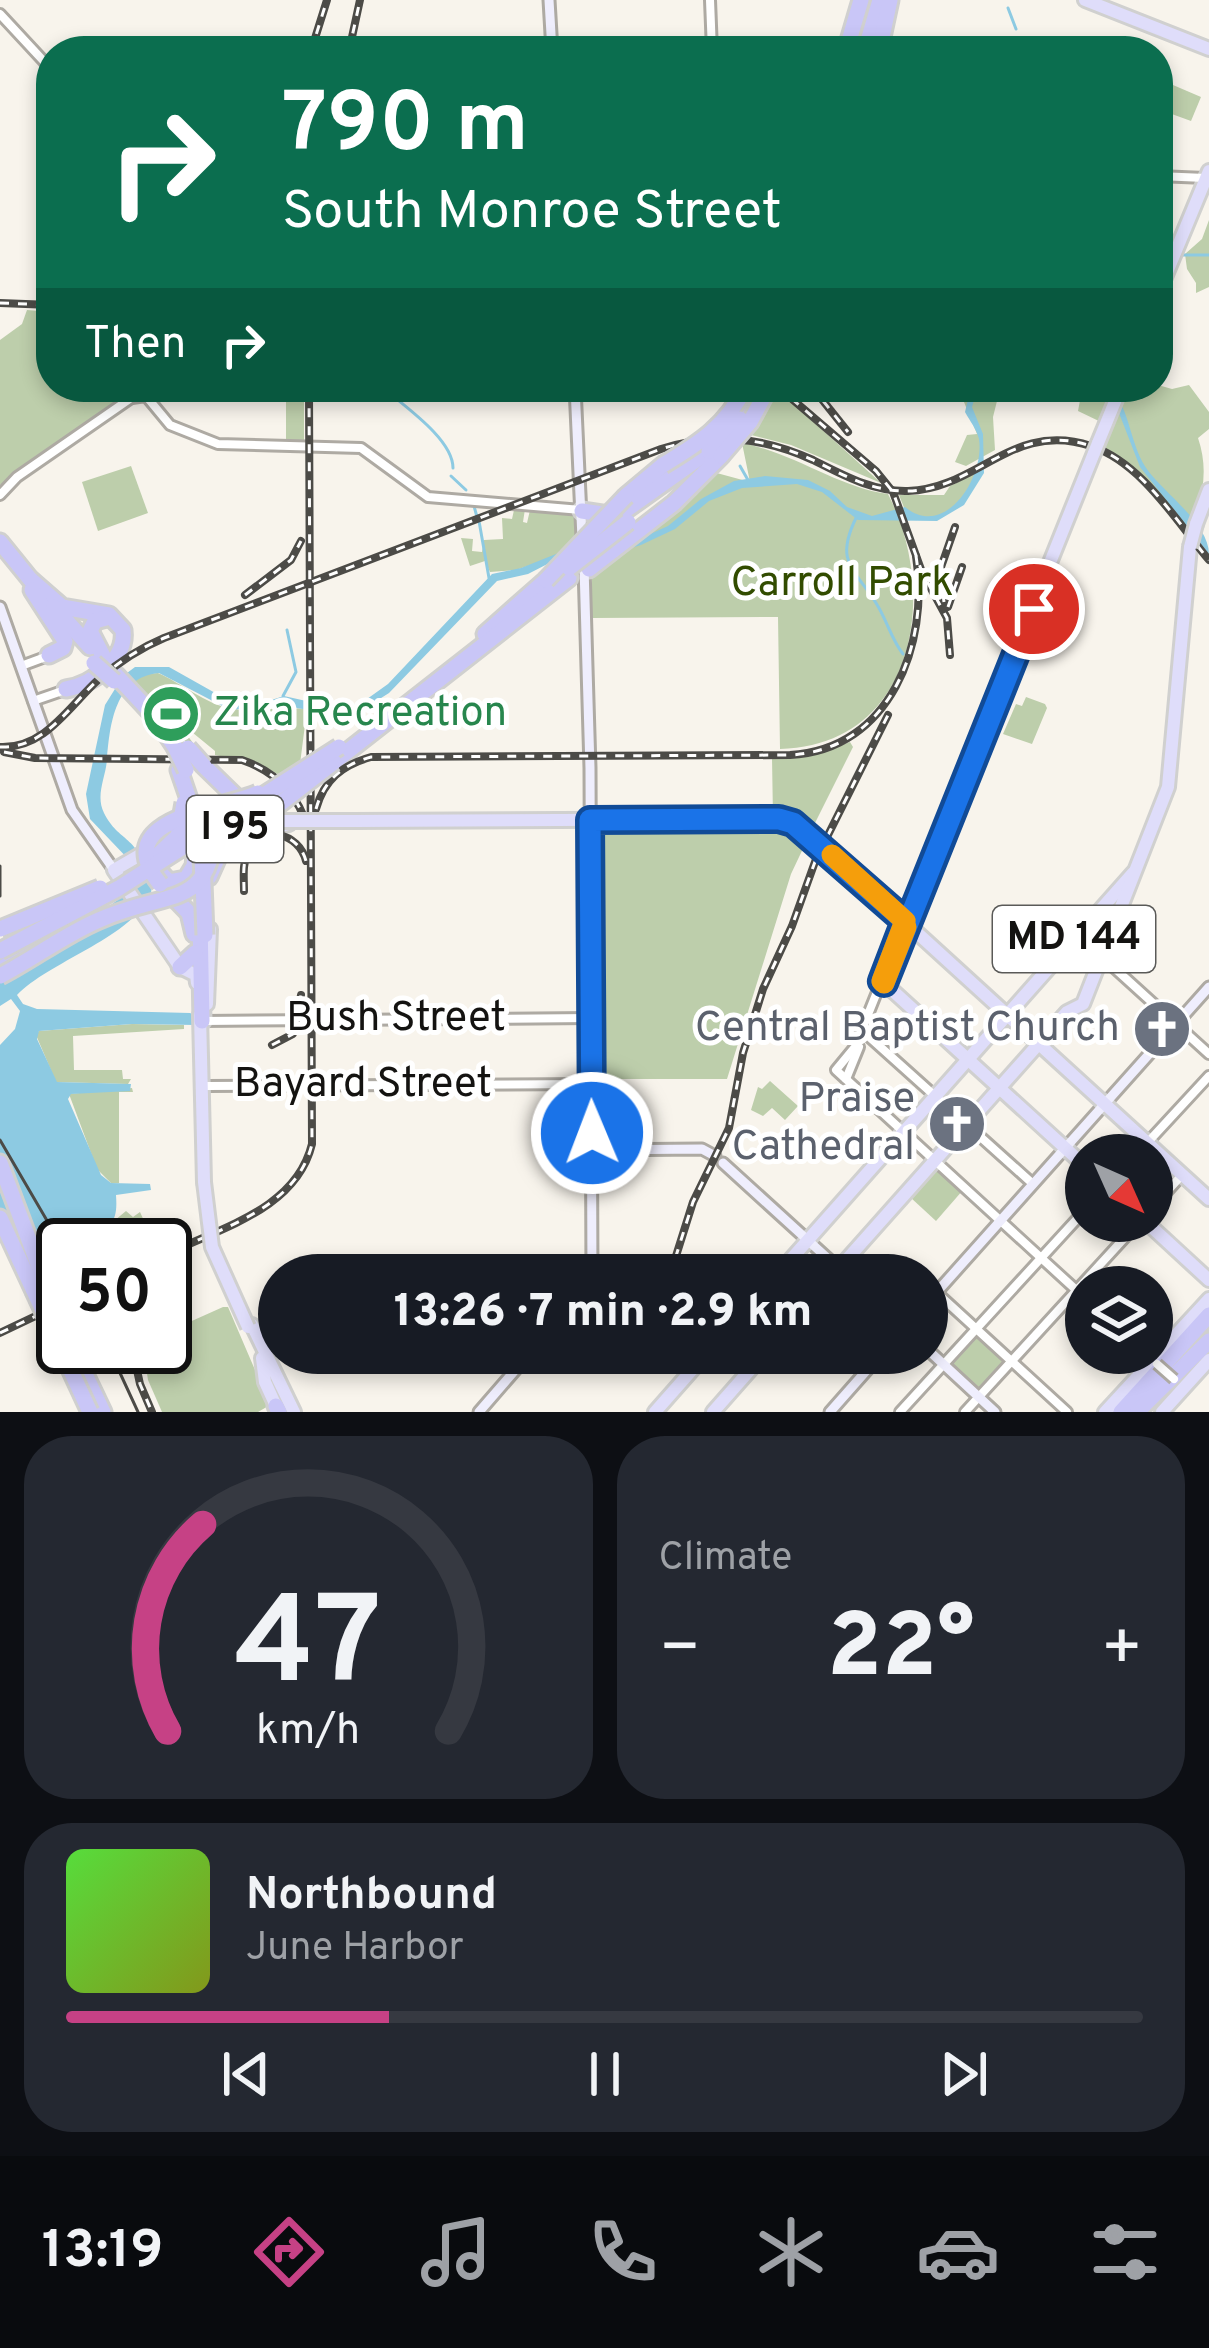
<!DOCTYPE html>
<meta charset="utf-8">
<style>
body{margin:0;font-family:Overpass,sans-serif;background:#242831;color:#f1f3f6;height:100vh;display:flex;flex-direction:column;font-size:45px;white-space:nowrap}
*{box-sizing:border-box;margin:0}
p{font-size:39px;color:#9ea1a6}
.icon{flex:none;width:66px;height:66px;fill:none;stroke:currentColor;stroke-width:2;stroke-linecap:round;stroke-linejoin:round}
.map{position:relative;height:1412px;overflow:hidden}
.panel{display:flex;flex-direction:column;gap:24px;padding:24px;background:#0d0f14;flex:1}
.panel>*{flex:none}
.top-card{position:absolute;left:36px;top:36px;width:1137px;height:366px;border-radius:48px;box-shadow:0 6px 18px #0003;background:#0b6e4f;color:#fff;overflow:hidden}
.needle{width:78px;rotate:135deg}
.fabs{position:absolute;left:1065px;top:1134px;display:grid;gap:24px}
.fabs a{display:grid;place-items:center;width:108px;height:108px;border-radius:50%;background:#171b24;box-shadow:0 6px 18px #0003;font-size:60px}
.speed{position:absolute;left:36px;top:1218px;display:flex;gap:24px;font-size:60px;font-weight:700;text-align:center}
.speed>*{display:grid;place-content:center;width:156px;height:156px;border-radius:50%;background:#171b24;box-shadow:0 6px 18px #0003;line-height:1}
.speed .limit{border:6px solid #111;border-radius:18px;background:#fff;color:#111}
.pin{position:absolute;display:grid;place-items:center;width:102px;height:102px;color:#fff;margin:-51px;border:6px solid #fff;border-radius:50%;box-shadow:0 3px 12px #0007}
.me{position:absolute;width:132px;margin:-66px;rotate:359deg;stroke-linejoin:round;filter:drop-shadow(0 0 9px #0008)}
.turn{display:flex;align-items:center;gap:42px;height:252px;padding:0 48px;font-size:54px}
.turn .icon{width:156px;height:156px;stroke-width:2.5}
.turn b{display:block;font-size:84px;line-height:102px}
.then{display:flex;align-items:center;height:114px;padding:0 48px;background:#0003;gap:24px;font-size:45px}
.big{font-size:90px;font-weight:800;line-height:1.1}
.panel .card{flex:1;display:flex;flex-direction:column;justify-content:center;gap:18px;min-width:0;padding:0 42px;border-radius:48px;background:#242831}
.panel .dial{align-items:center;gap:0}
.dial svg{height:312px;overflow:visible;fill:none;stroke:#363941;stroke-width:7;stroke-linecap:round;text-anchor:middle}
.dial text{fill:#f1f3f6;stroke:none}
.song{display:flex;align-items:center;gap:36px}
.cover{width:144px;height:144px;border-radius:18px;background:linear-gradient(135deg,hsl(110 70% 55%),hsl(70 70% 35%))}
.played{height:12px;border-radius:6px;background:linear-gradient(90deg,#c64185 30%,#363941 30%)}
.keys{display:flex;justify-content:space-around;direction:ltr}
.heat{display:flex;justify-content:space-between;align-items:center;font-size:66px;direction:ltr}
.panel .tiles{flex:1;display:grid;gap:24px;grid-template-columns:1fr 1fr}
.card:last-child{grid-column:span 2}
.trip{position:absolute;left:258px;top:1254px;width:690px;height:120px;border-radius:60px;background:#171b24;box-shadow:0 6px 18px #0003;font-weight:800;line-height:120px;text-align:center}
.dock{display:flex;height:192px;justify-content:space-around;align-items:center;background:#090b0e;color:#9ea1a6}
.dock .icon{width:84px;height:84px}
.dock .current{color:#c64185}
.dock b{font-size:54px;color:#f1f3f6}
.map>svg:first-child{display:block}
.green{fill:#bdceab}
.water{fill:#8dcae2}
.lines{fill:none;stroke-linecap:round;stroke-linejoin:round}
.stream{stroke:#8dcae2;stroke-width:3}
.tertiary-casing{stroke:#aeaaa3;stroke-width:14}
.secondary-casing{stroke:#aeaaa3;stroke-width:15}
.primary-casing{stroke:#d0d0cf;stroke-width:18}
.motorway-casing{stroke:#d0d0cf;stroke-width:21}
.tertiary{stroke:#fff;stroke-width:8}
.secondary{stroke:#efeefd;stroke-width:9}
.primary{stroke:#dfddfa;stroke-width:12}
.motorway{stroke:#c9c6f7;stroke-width:15}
.tram{stroke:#4c4b47;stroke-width:3}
.rail-casing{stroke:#4c4b47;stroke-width:8}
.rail{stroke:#fff;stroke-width:3;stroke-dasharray:9;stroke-linecap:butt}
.tertiary-bridge-casing{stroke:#aeaaa3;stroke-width:14;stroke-linecap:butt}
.primary-bridge-casing{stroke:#d0d0cf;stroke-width:18;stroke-linecap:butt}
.motorway-bridge-casing{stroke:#d0d0cf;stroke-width:21;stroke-linecap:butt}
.tertiary-bridge{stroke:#fff;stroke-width:8}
.primary-bridge{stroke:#dfddfa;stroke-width:12}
.motorway-bridge{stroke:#c9c6f7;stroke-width:15}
.route-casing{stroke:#114b97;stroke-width:30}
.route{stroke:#1a73e8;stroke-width:21}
.slow{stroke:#f59e0b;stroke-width:21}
.labels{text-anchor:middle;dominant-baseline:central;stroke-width:10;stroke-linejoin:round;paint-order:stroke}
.shield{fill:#fff;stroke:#5a5a58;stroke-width:3}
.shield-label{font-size:39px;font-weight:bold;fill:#141311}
.park-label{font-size:42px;fill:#324c00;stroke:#fff}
.leisure-label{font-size:42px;fill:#27864d;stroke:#fff;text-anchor:start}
.street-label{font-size:42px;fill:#141311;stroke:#fff}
.worship-label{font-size:42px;fill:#5b616d;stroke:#fff;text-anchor:end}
</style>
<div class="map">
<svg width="1209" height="1412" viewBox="0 0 1209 1412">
<rect width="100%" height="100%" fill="#f8f4ec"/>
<g class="green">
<path d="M1159 79 1201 97 1191 121 1158 109Z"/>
<path d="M1209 220V287L1196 293V283L1187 269 1185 254 1202 239Z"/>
<path d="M27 310 51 312V387H135L136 391 0 485V340L22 324Z"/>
<path d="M1158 385 1172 389 1189 385 1209 412V429L1198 438C1209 470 1203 499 1189 532L1148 483 1102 445 1125 387Z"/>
<path d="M286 387H304V443L286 444Z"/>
<path d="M966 387H1118L1103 423 1078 411 1081 395 1008 393 998 397 993 417 995 450 966 466 955 462 967 435 977 434 964 402Z"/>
<path d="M776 388 881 483 791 445 747 434Z"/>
<path d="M742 443C794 453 842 489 888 494 940 594 915 746 780 749L778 617 591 618 592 575 713 472 750 482Z"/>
<path d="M131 466 148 513 98 531 82 482Z"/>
<path d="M976 473 979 476C956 507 949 524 907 515L899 495H944L950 486Z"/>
<path d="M525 509 523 522 527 523 530 510 575 511 578 539 569 549 542 561 516 570 490 572 485 561 470 566 461 538 473 539 472 551 482 552 484 540 503 539 502 518 512 519 514 510Z"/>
<path d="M158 673C181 683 206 704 229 708 252 713 280 706 307 709L300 764 281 776 258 763 215 755V751L187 728 184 731 199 751 195 753 133 682 145 674Z"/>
<path d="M1026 697 1045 704 1047 708 1032 744 1003 734 1016 704 1022 706Z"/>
<path d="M850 742 853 747 811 831 773 817 772 758 811 756Z"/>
<path d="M599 823H784L808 838 791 874 727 1079H594L593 830Z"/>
<path d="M132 1024 184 1025V1029L73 1036 74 1070H122L123 1079H131L128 1084 56 1082 36 1035 39 1031Z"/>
<path d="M770 1081 798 1106 785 1120 772 1108 763 1116 751 1110 758 1087 762 1089Z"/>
<path d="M132 1088 133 1092H119V1183H111L97 1169 69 1094Z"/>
<path d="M938 1167 963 1190 936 1221 910 1197Z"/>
<path d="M126 1211 133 1217 140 1212 155 1245H73L91 1240Z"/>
<path d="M223 1307H228L270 1405 258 1412H162L148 1380 143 1347H165V1333Z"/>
<path d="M976 1335 1005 1362 978 1391 949 1364Z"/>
</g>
<g class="water">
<path d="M971 387H978L972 407 983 434 984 473 964 505 937 521 858 520 822 492 797 484 742 488 709 501 675 529 641 545 615 553 565 555 528 574 497 581 389 693 359 712 335 714 277 705 230 710 159 673C115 677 110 724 107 759 106 777 95 795 104 813 119 843 138 834 149 880 151 887 153 891 149 898 127 939 49 962 17 995L23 1004 37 1009 190 1013 196 1016V1025L132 1024 39 1031 37 1039 57 1082 131 1084 130 1091 71 1094 68 1099 101 1175 111 1183 150 1184 151 1190 116 1195C118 1222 112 1226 87 1240L74 1235 57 1247 45 1232C31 1232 14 1233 0 1235V1045L15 1029 20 1011 11 999 0 1006V974L91 920 132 889V863L90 819 86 794 105 705 123 676 135 667H169L233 703 265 702 284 696 324 705 360 704 388 684 492 574 521 568 566 550 637 540 668 526 701 499 734 481 765 476 808 480 830 491 847 507 872 516 905 507C945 540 985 477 979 439 977 430 970 421 965 412Z"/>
<path d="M1099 387H1110C1132 412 1129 446 1149 472 1167 495 1209 525 1209 554L1140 467 1112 395Z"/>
</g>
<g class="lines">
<g class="stream">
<path d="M1008 8 1016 29"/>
<path d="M1025 44 1031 51"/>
<path d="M1181 255H1209"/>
<path d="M1158 256H1166"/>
<path d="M382 387C404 406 453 439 453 468"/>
<path d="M724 387 731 402"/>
<path d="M740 466 748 480"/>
<path d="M451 476 466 490"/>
<path d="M474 506 477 517"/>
<path d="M856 518C834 563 855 569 876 603 887 620 891 639 903 654"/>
<path d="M479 521 489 578"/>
<path d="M868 580 874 588 871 593"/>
<path d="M283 696 296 672 287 630"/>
</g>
<g class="tertiary-casing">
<g id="tertiary">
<path d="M710 0 712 51"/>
<path d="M0 14 51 69"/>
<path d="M1158 176 1205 178"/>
<path d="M132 398 146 396 170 425 218 444 361 448 428 497 581 510"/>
<path d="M0 495 17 477 134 396"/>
<path d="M21 666 48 656"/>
<path d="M33 701 65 690"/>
<path d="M1078 935 1209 1054"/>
<path d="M881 982 855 1047 836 1070 1086 1299"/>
<path d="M203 1021 591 1018"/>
<path d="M866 1034 1033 1184"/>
<path d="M846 1079 859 1047"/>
<path d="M207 1086 592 1084"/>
<path d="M1136 1155 1209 1076"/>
<path d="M1152 1208 1182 1175"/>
<path d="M936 1292 1067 1412"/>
<path d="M900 1412 1086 1209"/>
<path d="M965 1412 1140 1221"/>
</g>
</g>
<g class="secondary-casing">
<g id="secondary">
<path d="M549 0 552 51"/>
<path d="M575 387 582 538"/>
<path d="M584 567 590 768 592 1275"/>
<path d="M0 607 72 810 114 870"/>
<path d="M592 1150 702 1149 715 1156"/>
<path d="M723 1163 846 1275"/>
<path d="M927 1303 1209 987"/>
<path d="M927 1349 995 1412"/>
<path d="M479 1412 530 1353"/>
<path d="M830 1412 882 1353"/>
</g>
</g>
<g class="primary-casing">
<g id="primary">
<path d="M1085 0 1209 49"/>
<path d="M1158 294 1209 171"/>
<path d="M1098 443 1121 387"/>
<path d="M1196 524 1209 490"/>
<path d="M353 821 779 819 793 823 814 838"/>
<path d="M822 846 1209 1199"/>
<path d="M227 854 263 830 289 824"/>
<path d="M197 983 196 975 180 967 114 870 171 837 208 826"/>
<path d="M207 1004 210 929"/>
<path d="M200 1015 204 1182"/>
<path d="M1086 1167 882 981 1094 453"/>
<path d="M1145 1221 1209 1280"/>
<path d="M777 1275 1133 873"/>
<path d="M833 1275 1067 1012 1083 1004 1168 787 1190 547"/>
<path d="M252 1325 294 1412"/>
<path d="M262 1358 265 1382 276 1406"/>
<path d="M655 1412 707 1353"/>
<path d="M713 1412 765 1353"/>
<path d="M1105 1412 1209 1299"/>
<path d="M1162 1412 1209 1360"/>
</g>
</g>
<g class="motorway-casing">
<g id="motorway">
<path d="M846 51 861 0"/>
<path d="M865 51 880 0"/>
<path d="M879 51 890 0"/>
<path d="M742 417 759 387"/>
<path d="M626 496 663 465"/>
<path d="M582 511 615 516"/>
<path d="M599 529 709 451"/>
<path d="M0 542 34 584"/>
<path d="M589 569 674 503 721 456"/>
<path d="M31 580 62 607 109 615 123 630C127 659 92 685 66 689"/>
<path d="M32 590 65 641 63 648 49 655"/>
<path d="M54 607 90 647"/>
<path d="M485 634 546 580"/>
<path d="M103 656 90 631 95 621 106 618"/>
<path d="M116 675 155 717 175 747"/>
<path d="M334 762 569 578"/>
<path d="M204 766 239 800 275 819"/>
<path d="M179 770 192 808"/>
<path d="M155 867 169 882 186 879 194 866 196 846"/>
<path d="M209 877 218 857 233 840"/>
<path d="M167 890 189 913 194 934"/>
<path d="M200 921 202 1021"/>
<path d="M180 967 195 953"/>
<path d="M2 968 85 918"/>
<path d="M0 1163 52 1301"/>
<path d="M0 1218 34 1291"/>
<path d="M72 1347 103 1412"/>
<path d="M276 1406 279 1412"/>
<path d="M1121 1412 1209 1315"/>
<path d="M1137 1412 1209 1341"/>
</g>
</g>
<use href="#tertiary" class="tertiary"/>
<use href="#secondary" class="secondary"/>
<use href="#primary" class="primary"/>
<use href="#motorway" class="motorway"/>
<g class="tram">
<path d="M0 866V896"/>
<path d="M0 1140 63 1248"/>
<path d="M108 1347 138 1412"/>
</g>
<g class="rail-casing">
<g id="rail">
<path d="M311 51 327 0"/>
<path d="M349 51 360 0"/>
<path d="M0 303 51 305"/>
<path d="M778 387 876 471 893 492 922 572 947 618 950 655"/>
<path d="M812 387 848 432"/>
<path d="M245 595 291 560 301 541"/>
<path d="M944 602 940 570 955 527"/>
<path d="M948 607 962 567"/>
<path d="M0 747C45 749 69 706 99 679 119 662 140 648 164 638L661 449C714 432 762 437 813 460 843 475 873 492 908 491 978 489 1013 420 1091 446 1142 463 1176 521 1209 560"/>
<path d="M4 752 35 758 242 760C274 771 297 793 307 826"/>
<path d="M316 809C324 780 342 765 371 757L790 755C890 750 930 644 916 556"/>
<path d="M244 891C244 878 242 864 248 852 262 823 299 833 306 861"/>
<path d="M272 1045 293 1034 301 995"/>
<path d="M165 1255C219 1228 296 1210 312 1144L309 387"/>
<path d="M670 1275 693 1202 729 1128 743 1053 763 989 792 926 816 859 888 715"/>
<path d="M0 1333 63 1303"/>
<path d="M132 1347 140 1384 152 1412"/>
</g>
</g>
<use href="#rail" class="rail"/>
<g class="tertiary-bridge-casing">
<path id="tertiary-bridge" d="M1157 1364 1174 1379"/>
</g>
<g class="primary-bridge-casing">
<g id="primary-bridge">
<path d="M1094 453 1098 443"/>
<path d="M1190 547 1196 524"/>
<path d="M242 821H353"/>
<path d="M814 838 822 846"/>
<path d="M204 1182 212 1247 248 1327"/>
</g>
</g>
<g class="motorway-bridge-casing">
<g id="motorway-bridge">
<path d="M709 451 740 419"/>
<path d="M721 456 750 422 769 387"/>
<path d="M663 465C698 444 728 425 745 387"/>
<path d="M569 568 628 522"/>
<path d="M546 580 626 496"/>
<path d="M94 663 114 681"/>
<path d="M175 747 186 770"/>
<path d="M188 748 204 766"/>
<path d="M201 830 205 935"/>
<path d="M233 840 334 762"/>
<path d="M157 856 178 836 184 803"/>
<path d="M160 884C106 817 223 810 258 793"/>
<path d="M0 929 100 888"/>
<path d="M0 951 119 888 339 747"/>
<path d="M0 976C33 959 64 935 99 920 176 886 216 915 215 805"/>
<path d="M34 1291 90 1412"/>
<path d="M52 1301 60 1322"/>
</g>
</g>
<use href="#tertiary-bridge" class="tertiary-bridge"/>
<use href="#primary-bridge" class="primary-bridge"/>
<use href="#motorway-bridge" class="motorway-bridge"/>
</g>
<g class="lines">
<g class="route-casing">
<path id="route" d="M592 1133 590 820 779 819 793 823 905 921 882 981 884 983 1034 609"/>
</g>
<use href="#route" class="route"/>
<path class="slow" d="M832 855 905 921 882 981 884 983 906 927"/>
</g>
<defs>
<g id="stadium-disc" transform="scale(3)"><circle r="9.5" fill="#2e9e5b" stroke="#fff"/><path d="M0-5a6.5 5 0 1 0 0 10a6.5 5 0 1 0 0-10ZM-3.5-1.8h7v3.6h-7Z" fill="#fff"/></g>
<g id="church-disc" transform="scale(3)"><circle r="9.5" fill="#6b7280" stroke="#fff"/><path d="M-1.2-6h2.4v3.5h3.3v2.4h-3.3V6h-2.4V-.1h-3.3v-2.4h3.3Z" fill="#fff"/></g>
</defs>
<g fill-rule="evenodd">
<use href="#stadium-disc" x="171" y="714"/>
<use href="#church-disc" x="1162" y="1029"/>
<use href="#church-disc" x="957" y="1124"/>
</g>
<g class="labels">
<g class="shield">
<rect x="187" y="796" width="96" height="66" rx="9"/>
<rect x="993" y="906" width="162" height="66" rx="9"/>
</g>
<g class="shield-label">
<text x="235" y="829">I 95</text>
<text x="1074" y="939">MD 144</text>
</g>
<g class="park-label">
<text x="842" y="584">Carroll Park</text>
</g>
<g class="leisure-label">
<text x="213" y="714">Zika Recreation</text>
</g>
<g class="street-label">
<text x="396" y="1019">Bush Street</text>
<text x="363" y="1085">Bayard Street</text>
</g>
<g class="worship-label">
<text x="1120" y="1029">Central Baptist Church</text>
<text x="915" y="1100">Praise<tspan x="915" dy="48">Cathedral</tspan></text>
</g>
</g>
</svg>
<div class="fabs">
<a><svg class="needle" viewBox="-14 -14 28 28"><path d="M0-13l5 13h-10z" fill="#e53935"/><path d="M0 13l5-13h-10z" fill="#9ea1a6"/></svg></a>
<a><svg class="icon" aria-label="layers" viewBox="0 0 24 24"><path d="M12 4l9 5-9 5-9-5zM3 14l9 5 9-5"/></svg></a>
</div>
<div class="speed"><div class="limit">50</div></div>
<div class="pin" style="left:1034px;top:609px;background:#d93025"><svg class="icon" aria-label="arrive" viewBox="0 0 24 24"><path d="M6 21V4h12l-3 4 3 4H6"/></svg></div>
<svg class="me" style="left:592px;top:1133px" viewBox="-20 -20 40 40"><circle r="17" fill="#1a73e8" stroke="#fff" stroke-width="3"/><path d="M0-11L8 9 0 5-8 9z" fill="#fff"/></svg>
<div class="trip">13:26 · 7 min · 2.9 km</div>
<div class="top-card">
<div class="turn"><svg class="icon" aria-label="right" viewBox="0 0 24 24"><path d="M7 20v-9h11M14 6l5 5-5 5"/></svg><div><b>790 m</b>South Monroe Street</div></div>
<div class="then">Then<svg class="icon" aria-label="right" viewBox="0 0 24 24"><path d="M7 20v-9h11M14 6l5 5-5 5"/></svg></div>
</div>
</div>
<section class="panel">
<div class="tiles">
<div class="card dial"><svg viewBox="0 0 100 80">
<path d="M14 69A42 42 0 1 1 86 69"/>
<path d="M14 69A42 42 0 0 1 23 16" stroke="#c64185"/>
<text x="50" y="56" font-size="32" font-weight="700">47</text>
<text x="50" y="72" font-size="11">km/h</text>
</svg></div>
<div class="card"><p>Climate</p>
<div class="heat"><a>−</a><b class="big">22°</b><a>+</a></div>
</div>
<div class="card">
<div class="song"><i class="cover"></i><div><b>Northbound</b><p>June Harbor</p></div></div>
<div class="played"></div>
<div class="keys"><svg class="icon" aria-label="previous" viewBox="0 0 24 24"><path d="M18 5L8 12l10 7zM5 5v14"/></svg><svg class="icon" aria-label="pause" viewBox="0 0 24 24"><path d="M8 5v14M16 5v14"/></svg><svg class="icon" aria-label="next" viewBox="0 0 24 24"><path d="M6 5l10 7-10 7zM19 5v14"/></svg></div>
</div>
</div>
</section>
<nav class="dock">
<b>13:19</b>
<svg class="icon current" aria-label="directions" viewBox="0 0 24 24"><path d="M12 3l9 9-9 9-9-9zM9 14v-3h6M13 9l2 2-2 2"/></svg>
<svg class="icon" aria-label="music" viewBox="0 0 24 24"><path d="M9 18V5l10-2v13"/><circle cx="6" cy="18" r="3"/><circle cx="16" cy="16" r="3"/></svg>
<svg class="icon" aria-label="phone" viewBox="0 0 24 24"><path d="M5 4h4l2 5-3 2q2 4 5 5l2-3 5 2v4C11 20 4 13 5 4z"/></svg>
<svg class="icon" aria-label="climate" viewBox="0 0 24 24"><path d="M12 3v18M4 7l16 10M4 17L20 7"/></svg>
<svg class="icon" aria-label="car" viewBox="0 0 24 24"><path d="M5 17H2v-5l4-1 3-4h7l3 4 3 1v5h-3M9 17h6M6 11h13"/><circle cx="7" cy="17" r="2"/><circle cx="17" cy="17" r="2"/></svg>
<svg class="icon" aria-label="filters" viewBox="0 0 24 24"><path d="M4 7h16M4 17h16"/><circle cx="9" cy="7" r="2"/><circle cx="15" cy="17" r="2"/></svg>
</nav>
